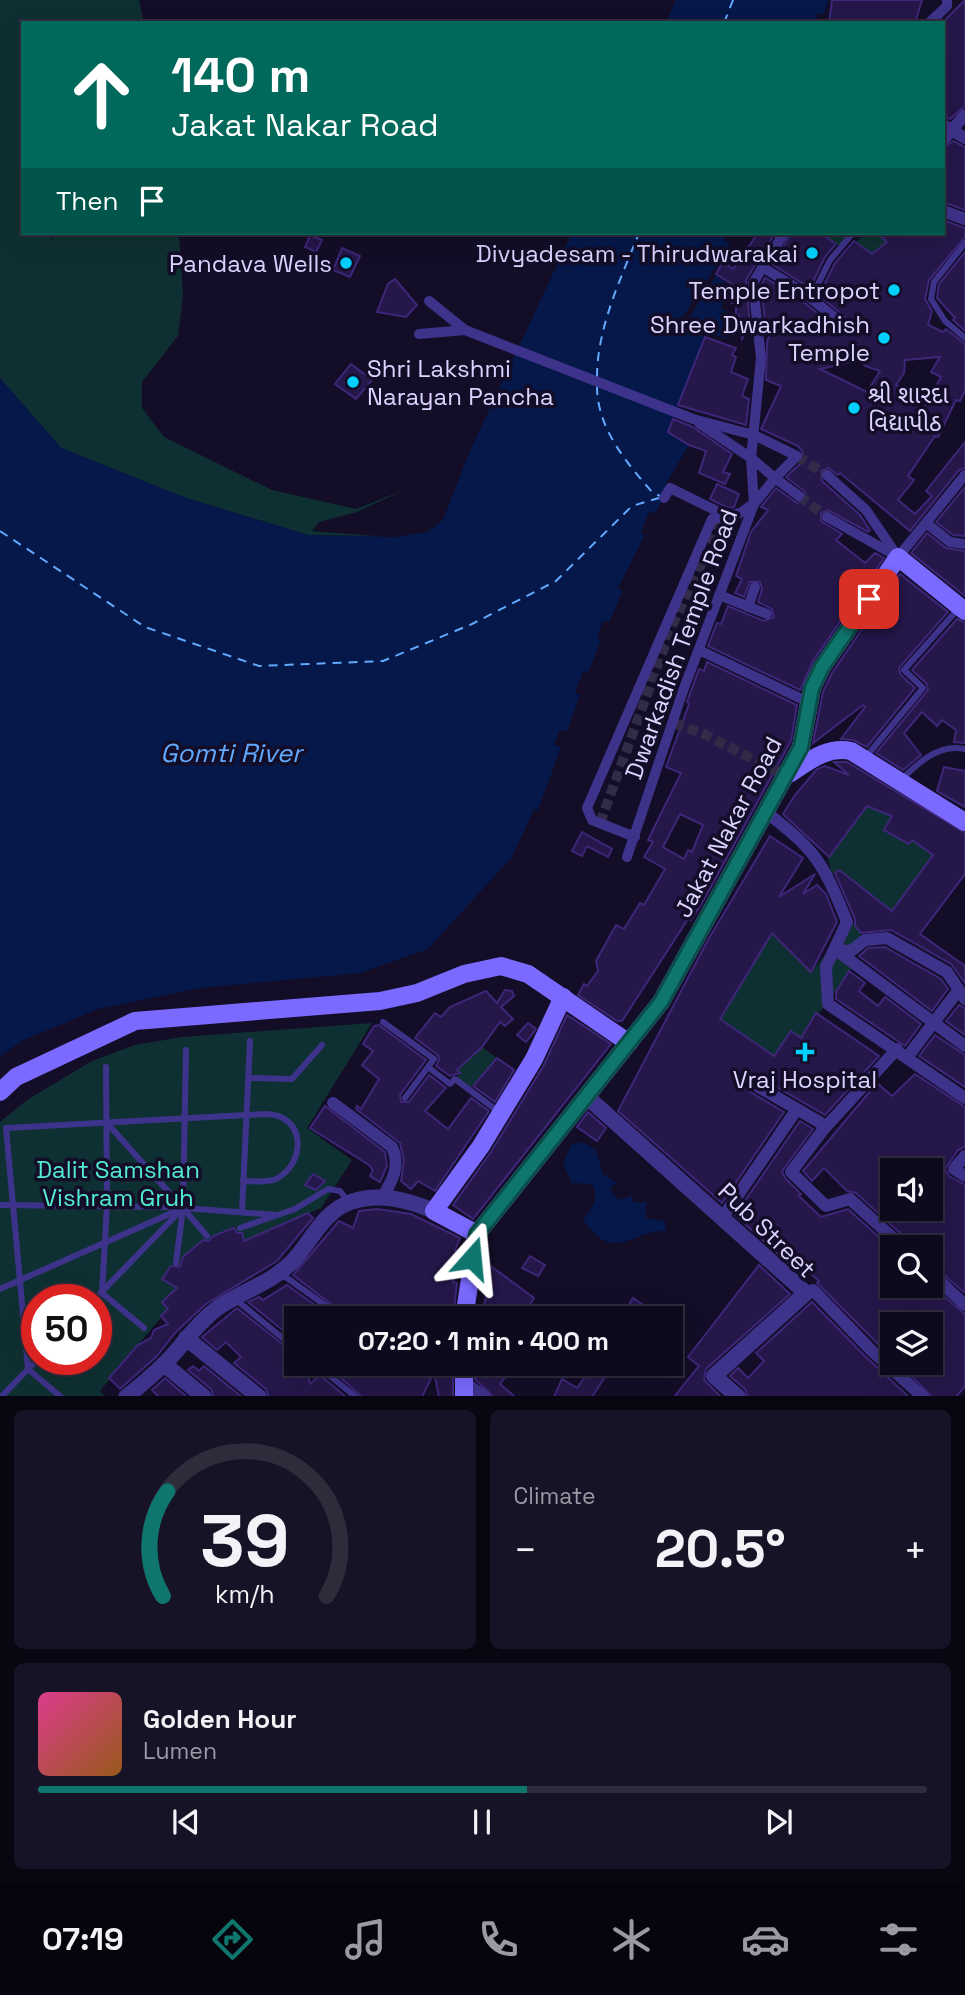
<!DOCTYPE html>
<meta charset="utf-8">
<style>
body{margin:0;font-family:"Space Grotesk","Noto Sans Gujarati",sans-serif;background:#171326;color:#f1f3f6;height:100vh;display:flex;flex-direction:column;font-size:26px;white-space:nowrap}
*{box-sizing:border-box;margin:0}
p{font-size:23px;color:#9b9aa4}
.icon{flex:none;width:38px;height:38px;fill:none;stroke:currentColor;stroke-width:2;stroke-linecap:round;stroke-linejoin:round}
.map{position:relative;height:1396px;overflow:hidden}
.side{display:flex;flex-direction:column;gap:14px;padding:14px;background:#080610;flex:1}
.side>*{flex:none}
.guide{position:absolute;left:21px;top:21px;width:924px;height:214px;border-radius:0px;box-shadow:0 7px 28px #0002,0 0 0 2px #2e2b3b;background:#00695c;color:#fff;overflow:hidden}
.tools{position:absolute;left:880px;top:1158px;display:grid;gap:14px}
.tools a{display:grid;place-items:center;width:63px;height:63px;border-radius:0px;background:#0e0a1d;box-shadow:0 7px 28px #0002,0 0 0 2px #2e2b3b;font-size:35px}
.speed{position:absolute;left:21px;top:1284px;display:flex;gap:14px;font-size:35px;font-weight:700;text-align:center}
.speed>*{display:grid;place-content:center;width:91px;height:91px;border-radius:50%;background:#0e0a1d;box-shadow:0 7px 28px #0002,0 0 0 2px #2e2b3b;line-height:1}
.speed .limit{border:10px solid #d22;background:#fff;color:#111}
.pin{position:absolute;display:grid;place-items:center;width:60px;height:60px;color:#fff;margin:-30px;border-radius:14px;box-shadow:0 4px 10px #0006}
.me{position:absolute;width:77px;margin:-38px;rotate:18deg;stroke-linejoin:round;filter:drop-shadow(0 0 5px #0008)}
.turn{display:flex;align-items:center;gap:24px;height:147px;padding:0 35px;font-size:32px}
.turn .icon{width:91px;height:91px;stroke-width:2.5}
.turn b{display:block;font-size:49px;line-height:60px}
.then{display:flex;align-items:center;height:66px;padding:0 35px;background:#0003;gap:14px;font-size:26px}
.big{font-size:52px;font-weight:700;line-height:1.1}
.side .widget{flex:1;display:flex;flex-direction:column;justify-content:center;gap:10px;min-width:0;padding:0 24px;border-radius:10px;background:#171326}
.side .dial{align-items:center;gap:0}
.dial svg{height:182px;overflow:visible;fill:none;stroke:#2e2b3b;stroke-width:7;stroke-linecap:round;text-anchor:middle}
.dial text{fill:#f1f3f6;stroke:none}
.song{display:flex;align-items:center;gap:21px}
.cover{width:84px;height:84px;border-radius:10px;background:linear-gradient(135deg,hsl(330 70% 55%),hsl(30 70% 35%))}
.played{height:7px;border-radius:4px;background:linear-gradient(90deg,#0f766e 55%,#2e2b3b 55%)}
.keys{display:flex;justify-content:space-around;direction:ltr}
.heat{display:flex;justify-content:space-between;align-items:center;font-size:38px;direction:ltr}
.side .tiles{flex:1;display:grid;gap:14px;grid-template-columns:1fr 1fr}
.widget:last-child{grid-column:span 2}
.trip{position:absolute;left:284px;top:1306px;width:399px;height:70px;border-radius:0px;background:#0e0a1d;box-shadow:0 7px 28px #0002,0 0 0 2px #2e2b3b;font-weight:700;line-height:70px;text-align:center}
.menu{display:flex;height:112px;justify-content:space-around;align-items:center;background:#06040c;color:#9b9aa4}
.menu .icon{width:49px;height:49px}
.menu .active{color:#0f766e}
.menu b{font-size:32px;color:#f1f3f6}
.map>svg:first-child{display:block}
.green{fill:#0f3032;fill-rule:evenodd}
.water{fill:#051849}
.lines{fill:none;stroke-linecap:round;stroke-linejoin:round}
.ferry{stroke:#61a9ff;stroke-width:2;stroke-dasharray:9 7;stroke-linecap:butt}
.building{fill:#25174a;stroke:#3e2679;stroke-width:2;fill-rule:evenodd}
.pedestrian-tunnel{stroke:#312b47;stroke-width:10;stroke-dasharray:10 5;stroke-linecap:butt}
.service{stroke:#3e338b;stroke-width:6}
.pedestrian{stroke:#3e338b;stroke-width:10}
.minor{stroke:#3e338b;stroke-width:12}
.tertiary{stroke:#3e338b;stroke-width:16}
.secondary{stroke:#7a6aff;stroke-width:18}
.route-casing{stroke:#0a4d48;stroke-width:18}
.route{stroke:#0f766e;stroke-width:12}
.poi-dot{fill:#00d0fe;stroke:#130d27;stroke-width:2.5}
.labels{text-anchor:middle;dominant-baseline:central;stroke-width:7;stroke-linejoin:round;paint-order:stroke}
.poi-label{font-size:24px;fill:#dcd3ff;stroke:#130d27;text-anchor:end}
.street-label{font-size:24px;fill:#dcd3ff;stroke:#130d27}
.park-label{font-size:24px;fill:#52ecd2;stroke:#130d27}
.water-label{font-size:26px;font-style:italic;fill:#61a9ff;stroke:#130d27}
</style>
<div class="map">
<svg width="965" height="1397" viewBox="0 0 965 1397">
<rect width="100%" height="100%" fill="#130d27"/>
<g class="green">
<path d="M0 0H139L144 23H23V233H54L49 243 56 233H179L183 296 178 336 142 382V408L164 437 272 490 356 509 404 490 357 512 319 522 312 531 376 536 308 535 183 497 61 448 0 378Z"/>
<path d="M820 233H849L839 246Z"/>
<path d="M865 233H901L871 270 867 250 856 242Z"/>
<path d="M867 806 892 816 885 830 908 844 912 840 933 855 892 911 840 870 832 875 828 858Z"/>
<path d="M852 922 865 940 860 952 856 950 850 957 856 963 801 1038 791 1031 775 1057 720 1019 772 933 811 972Z"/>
<path d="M372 1023 307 1128 352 1160 321 1208 242 1242 207 1262 162 1301 168 1309 100 1391 105 1396 0 1397V1122L27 1100 92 1061 135 1045 182 1037ZM37 1300H96V1360H37Z"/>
<path d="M482 1047 497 1058 469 1089 455 1079 460 1073 457 1070Z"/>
</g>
<g class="water">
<path d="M676 0H828L824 14 818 13 817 19 822 23H666Z"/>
<path d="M572 233H730L724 240 730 244 679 323 705 337 668 432 689 445 665 485 670 488 655 513 649 512 641 533 645 535 618 588 623 591 609 622 603 621 597 638 601 640 588 673 583 671 575 693 580 695 567 732 560 730 554 744 561 747 538 810 534 809 512 857 428 949 360 973 200 988 98 1009 24 1040 0 1056V378L61 448 183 497 308 535 395 537 427 532 443 520 469 453Z"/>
<path d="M716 275 727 284 721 308 737 319 725 339 687 322Z"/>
<path d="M583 1142 596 1150 603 1174 617 1183 611 1187 612 1193 620 1200 633 1195 632 1201 640 1203 646 1201V1218L665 1221 666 1231C631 1230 615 1265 583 1220 592 1209 600 1198 592 1184L572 1183 563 1164 571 1145Z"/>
</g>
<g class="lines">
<g class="ferry">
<path d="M724 23 733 0"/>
<path d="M597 377C597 328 621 278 639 233"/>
<path d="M597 386C597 428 626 462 652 492L660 496"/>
<path d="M0 531 145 627 259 666 383 661 472 624 556 581 632 506 659 498"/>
</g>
</g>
<g class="building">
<path d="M832 0H922L915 23H829Z"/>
<path d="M965 0V106L950 119 943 116V22Z"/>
<path d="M953 141 965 147V210L943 202V149Z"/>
<path d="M943 220 965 228V237L929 280 925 299 932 311 928 325 943 332 946 329 965 344V391L960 401 956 400 938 437 935 436 908 476 914 480 898 500 915 514 932 496 926 491 965 442V468L959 470 910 531 840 473 838 475 828 468 821 471 822 481 860 515 870 530 868 532 828 510 821 513V521L842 534 836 540 865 563 875 553 884 558 813 661 800 690 708 646 717 623 721 624 728 606 764 621 774 617 772 609 758 602 762 589 760 582H750L744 597 735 593 742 579 736 576 751 532 768 510 761 507 776 488 797 503 806 498 804 491 786 477 803 461V452L798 446 761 429 781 386 766 380 767 341 771 333 766 331 761 285 765 278 799 298 834 327 841 328 846 323V318L819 295 835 263 854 241 872 254 887 242 877 233H943ZM940 357 931 372 941 377 924 408 903 397 907 390 896 385 904 373 905 360ZM860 360 865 366 880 371 867 392 820 369Z"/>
<path d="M758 233H775L746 280 750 326 742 339 739 315H736V302L732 303 735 286 716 274 723 262 733 269Z"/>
<path d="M791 233H820L836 244 825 257 810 288 773 265Z"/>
<path d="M310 235 322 240 316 252 305 247Z"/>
<path d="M342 248 360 256 350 277 333 270Z"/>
<path d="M965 252V331L953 320 955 318 937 298 939 284Z"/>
<path d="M395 279 417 305 406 317 377 312 388 284Z"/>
<path d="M705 337 736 348 732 355 736 357 731 372 748 379 742 396 749 399 746 425 678 405Z"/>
<path d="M351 364 372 380 356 399 335 384Z"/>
<path d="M673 419 693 427 732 454 723 472 730 474 725 484 699 473 706 451 689 445 668 432Z"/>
<path d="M717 484 739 494 734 507 728 508 710 499Z"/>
<path d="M965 487V536L953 535 936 522Z"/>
<path d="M927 533 946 548 965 551V596L911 553Z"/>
<path d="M900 574 948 612 899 668 900 674 915 688 867 747 853 740 841 739 865 707 863 705 813 743 823 692 832 673Z"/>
<path d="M957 619 965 622V743L954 742 956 730 942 720 937 726 922 712 904 733 921 755 903 770 876 753 928 690 927 684 912 670Z"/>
<path d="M707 662 797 705 791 741 701 905 691 920 688 919 622 1021H617L578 995 584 984 587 986 598 971 596 961 616 925 624 929 640 903 644 905 665 869 644 857 653 842 648 840 681 773 666 767 689 704 687 702 699 669 704 671ZM680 814 703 825 692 852 688 850 684 859 663 847Z"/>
<path d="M834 762H847L965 833V874L920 934 965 966V983L951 964 891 930 861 933 855 926V919L835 873 839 870 892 911 933 855 912 840 909 844 884 830 892 816 867 806 829 857 783 814 795 795 817 769 825 766 849 775Z"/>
<path d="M944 767 965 771V807L937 791Z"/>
<path d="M582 832 612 849 608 857 587 846 582 856 572 851Z"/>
<path d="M770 836 803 858 779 897 815 874 803 894 817 885 826 894 837 922 811 972 772 933 720 1019 774 1056 791 1031 801 1038 816 1013 879 1056 825 1115 756 1075 747 1076 743 1084 747 1090 784 1112 722 1203 618 1111 708 940Z"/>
<path d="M885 947 941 979 948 989 932 1011 859 956 868 948Z"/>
<path d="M849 971 865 983 859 991 878 1006 885 997 921 1024 905 1046 836 999V992Z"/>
<path d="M505 990 512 991 514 996 501 1007 513 1019 505 1026 500 1022 482 1047 457 1070 460 1073 450 1076 436 1066 439 1060 438 1055 415 1038 435 1013 441 1017 450 1007 486 991 497 1003Z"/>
<path d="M959 1005 965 1008V1035L946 1021Z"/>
<path d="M567 1015 611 1044 473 1219 453 1205 491 1152 544 1065Z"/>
<path d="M528 1023 536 1029 526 1042 517 1035Z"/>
<path d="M379 1025 426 1060 400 1095 401 1102H409L429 1075 446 1088 425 1111 448 1129 471 1098 489 1111 435 1191 418 1181 411 1189 401 1181 404 1161 400 1143 356 1109 357 1106 361 1109 379 1079 362 1065 373 1051 363 1044 374 1026Z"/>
<path d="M935 1035 965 1055V1087L919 1056Z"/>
<path d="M497 1058 514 1070 495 1102 473 1086Z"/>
<path d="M915 1074 965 1107V1147L958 1150 945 1169 949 1176 965 1185V1293L931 1264V1248H913L910 1242 856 1193 847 1191 824 1168 812 1181 803 1171 877 1083 892 1096ZM892 1171H931V1209H892Z"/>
<path d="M325 1106 385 1152 387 1166 380 1182 370 1176 373 1170 369 1165 310 1128Z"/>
<path d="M588 1112 606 1128 597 1141 577 1127Z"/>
<path d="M800 1121 813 1129 782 1171 785 1178 801 1194 799 1196 821 1217 848 1209 892 1249V1286H932L965 1314V1386L956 1397H932L899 1363H931V1325H892V1358L817 1283 819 1281 802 1266 798 1272 735 1215Z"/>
<path d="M313 1174 325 1181 316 1190 305 1185Z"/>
<path d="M377 1209 411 1214 460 1238 455 1250 460 1251 453 1282 457 1283 453 1318H349L293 1275 339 1221 353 1228 359 1211Z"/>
<path d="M308 1213 313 1218 277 1261 206 1304 176 1332 156 1357 120 1389 109 1378 138 1345 151 1338 154 1330 168 1324 161 1316 168 1309 162 1302 177 1288 162 1279 171 1266 180 1267 183 1257 203 1240 209 1241 213 1236 234 1228 237 1233H242L244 1241Z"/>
<path d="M530 1256 545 1265 538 1276 522 1268Z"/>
<path d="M488 1264 534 1298 522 1318H481L487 1292 492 1286 481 1280Z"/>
<path d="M759 1265 790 1294 706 1369 704 1380 721 1397H674L699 1366 688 1357Z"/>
<path d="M287 1285 333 1318H296V1341L248 1302 259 1297 263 1300Z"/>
<path d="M633 1298 662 1318H630L624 1313Z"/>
<path d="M812 1302 865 1356 909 1397H748L745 1389 730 1376 738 1368 748 1378 764 1361 756 1353Z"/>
<path d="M237 1308 296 1355V1363H305L310 1384 320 1375 346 1397H269L266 1389 234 1363 241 1357 226 1342 217 1350 202 1337Z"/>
<path d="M335 1363H404L402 1367 424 1373 437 1363H453V1397H439L434 1372 422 1397H362L331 1369Z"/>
<path d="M475 1363H516L500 1384 515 1397H494L475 1379Z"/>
<path d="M595 1363H614L592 1397H554L562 1379 577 1388Z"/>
<path d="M193 1366 199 1371 204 1366 242 1397H214L211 1389 188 1370Z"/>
<path d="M165 1378 187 1397H159L152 1390Z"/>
</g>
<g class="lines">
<g class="pedestrian-tunnel">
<path d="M797 456 827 475"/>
<path d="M799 496 827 517"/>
<path d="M674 723 704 734 786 776"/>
<path d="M600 823 672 626 720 524 727 516"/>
</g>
<g class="service">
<path d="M965 243 934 282 931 299 945 321 965 338"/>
<path d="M811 298 830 260 853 233"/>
<path d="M865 758 923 688 904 670 958 609"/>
<path d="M901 780C918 763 939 743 965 749"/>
<path d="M383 1022 434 1059 428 1067"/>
<path d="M106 1067 107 1206 102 1293 144 1328"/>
<path d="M249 1078 292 1079 322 1045"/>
<path d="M405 1098 428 1067 450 1084 455 1079 499 1112"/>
<path d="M0 1205 171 1207 276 1215"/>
<path d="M242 1212 250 1041"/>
<path d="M240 1228 295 1209 328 1189 340 1191 348 1201"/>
<path d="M176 1263 183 1208 207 1236"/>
<path d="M280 1273 343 1318"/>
<path d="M0 1289 183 1208 106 1122"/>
<path d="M235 1299 296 1349"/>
<path d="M94 1300 183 1208 186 1050"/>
<path d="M314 1363 356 1397"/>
<path d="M1 1397 37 1360"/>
<path d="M61 1397 28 1369 6 1128 266 1114C307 1115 306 1164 276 1179 266 1183 254 1181 243 1181"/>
</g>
<g class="pedestrian">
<path d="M929 23 947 6V0"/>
<path d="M762 267 803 292 839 321"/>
<path d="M429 301 465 330"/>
<path d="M419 334 465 330 693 419 754 435 797 456 775 478 751 458 754 504"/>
<path d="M699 423 751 458 761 358 753 283 784 233"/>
<path d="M827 475 866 510 898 557 827 517"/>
<path d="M664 498 670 488 725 515"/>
<path d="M926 523 950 542 965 544"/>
<path d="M898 557 965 475"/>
<path d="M719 595 767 614"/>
<path d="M748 607 755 587"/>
<path d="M699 650 810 703"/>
<path d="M635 837 592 820 587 808 712 519 740 513 753 504"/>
<path d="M627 857 684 688 754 504 775 478 799 496"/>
</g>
<g class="minor">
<path d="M943 125 965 138"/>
<path d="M943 140 965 115"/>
<path d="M943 211 965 219"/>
<path d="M766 812C816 851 823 862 847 922L826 967 828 1004 965 1098"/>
<path d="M836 950 965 1046"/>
<path d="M836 950 851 951 865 940 887 938 947 972 965 999"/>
<path d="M897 1049 823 1130 791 1172 826 1206 850 1199 904 1248"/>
<path d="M908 1056 958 991"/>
<path d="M752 1083 826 1126"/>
<path d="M333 1103 392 1147C401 1166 392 1181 382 1198"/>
<path d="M965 1156 954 1169 965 1176"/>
<path d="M723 1217 797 1109"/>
<path d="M931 1273 965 1305"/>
<path d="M806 1293 813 1290 871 1350 923 1397"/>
<path d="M464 1382 485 1397"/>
</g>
<g class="tertiary">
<path d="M586 1096 806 1293 714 1376 738 1397"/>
<path d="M186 1338 259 1397"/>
<path d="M164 1364 204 1397"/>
<path d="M126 1397C145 1382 163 1367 178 1349 191 1334 202 1319 219 1307 243 1291 271 1283 292 1262 311 1242 323 1211 351 1202 379 1192 408 1200 434 1211"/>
</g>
<g class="secondary">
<path d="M789 774C809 761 827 746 851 751L965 822"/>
<path d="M0 1092 16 1077 135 1021 380 1001 417 993 464 974 501 966 528 974 629 1043"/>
<path d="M477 1234 434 1211 481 1146 534 1059 563 997"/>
<path d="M464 1318 477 1234 661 1002 801 747 812 688 822 667 898 557 965 611"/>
<path d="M464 1363V1397"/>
</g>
</g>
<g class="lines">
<g class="route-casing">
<path id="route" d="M472 1258 477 1234 661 1002 801 747 812 688 822 667 869 599"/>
</g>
<use href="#route" class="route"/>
</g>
<g class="poi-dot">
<circle cx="812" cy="253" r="7"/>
<circle cx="346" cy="263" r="7"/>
<circle cx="894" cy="290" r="7"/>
<circle cx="884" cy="338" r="7"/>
<circle cx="353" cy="382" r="7"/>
<circle cx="854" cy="408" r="7"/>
<path d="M801.5 1041.5h7v7h7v7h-7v7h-7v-7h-7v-7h7z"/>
</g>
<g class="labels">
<g class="poi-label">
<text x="798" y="253">Divyadesam - Thirudwarakai</text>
<text x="332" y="263">Pandava Wells</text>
<text x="880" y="290">Temple Entropot</text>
<text x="870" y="324">Shree Dwarkadhish<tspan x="870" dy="28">Temple</tspan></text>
<text x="367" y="368" text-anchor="start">Shri Lakshmi<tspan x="367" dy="28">Narayan Pancha</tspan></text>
<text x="868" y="394" text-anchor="start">શ્રી શારદા<tspan x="868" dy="28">વિદ્યાપીઠ</tspan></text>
<text x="805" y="1079" text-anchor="middle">Vraj Hospital</text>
</g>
<g class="street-label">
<text transform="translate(681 644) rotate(-70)">Dwarkadish Temple Road</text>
<text transform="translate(728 827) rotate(-62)">Jakat Nakar Road</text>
<text transform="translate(767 1230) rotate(44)">Pub Street</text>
</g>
<g class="park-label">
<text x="118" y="1169">Dalit Samshan<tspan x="118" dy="28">Vishram Gruh</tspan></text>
</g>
<g class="water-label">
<text x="231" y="753">Gomti River</text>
</g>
</g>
</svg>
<div class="tools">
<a><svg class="icon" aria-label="sound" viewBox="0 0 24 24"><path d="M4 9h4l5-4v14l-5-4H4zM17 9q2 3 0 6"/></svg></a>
<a><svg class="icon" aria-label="search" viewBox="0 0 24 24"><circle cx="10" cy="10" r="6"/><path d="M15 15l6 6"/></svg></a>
<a><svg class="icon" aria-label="layers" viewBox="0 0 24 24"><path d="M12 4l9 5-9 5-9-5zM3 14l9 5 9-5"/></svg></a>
</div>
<div class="speed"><div class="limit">50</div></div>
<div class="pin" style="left:869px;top:599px;background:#d93025"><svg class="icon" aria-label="arrive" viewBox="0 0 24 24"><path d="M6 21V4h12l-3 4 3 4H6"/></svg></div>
<svg class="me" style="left:472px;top:1258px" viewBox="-20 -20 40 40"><path d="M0-17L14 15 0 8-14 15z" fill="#0f766e" stroke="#fff" stroke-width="4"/></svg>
<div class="trip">07:20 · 1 min · 400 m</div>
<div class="guide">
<div class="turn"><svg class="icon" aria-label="ahead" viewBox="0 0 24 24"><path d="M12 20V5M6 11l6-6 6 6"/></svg><div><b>140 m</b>Jakat Nakar Road</div></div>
<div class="then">Then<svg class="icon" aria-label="arrive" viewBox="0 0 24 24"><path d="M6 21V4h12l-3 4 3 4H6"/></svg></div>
</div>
</div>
<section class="side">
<div class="tiles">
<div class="widget dial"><svg viewBox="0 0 100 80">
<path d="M14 69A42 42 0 1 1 86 69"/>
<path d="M14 69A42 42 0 0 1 16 23" stroke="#0f766e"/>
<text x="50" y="56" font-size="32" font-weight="700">39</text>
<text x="50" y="72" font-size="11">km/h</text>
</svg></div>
<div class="widget"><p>Climate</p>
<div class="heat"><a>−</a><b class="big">20.5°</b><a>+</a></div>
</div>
<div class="widget">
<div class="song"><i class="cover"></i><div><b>Golden Hour</b><p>Lumen</p></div></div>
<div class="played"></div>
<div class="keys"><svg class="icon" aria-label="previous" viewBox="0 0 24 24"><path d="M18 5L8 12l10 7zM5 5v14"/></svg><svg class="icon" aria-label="pause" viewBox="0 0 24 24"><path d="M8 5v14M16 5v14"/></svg><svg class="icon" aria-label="next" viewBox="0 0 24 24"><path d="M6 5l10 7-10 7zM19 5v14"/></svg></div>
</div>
</div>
</section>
<nav class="menu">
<b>07:19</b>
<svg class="icon active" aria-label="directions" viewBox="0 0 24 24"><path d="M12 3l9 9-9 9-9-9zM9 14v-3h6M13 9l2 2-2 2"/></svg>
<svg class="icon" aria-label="music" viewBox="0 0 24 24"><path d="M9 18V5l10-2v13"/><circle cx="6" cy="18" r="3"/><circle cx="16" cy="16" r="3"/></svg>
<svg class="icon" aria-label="phone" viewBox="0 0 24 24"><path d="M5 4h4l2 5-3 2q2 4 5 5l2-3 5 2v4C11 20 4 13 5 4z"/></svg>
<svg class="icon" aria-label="climate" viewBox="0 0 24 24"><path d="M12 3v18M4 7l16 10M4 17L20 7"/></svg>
<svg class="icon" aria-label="car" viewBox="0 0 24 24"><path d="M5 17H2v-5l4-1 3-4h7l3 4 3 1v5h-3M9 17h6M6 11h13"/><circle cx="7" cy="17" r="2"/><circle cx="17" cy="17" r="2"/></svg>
<svg class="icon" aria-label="filters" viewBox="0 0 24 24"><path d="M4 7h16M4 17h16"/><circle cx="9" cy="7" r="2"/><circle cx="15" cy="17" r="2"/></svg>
</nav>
